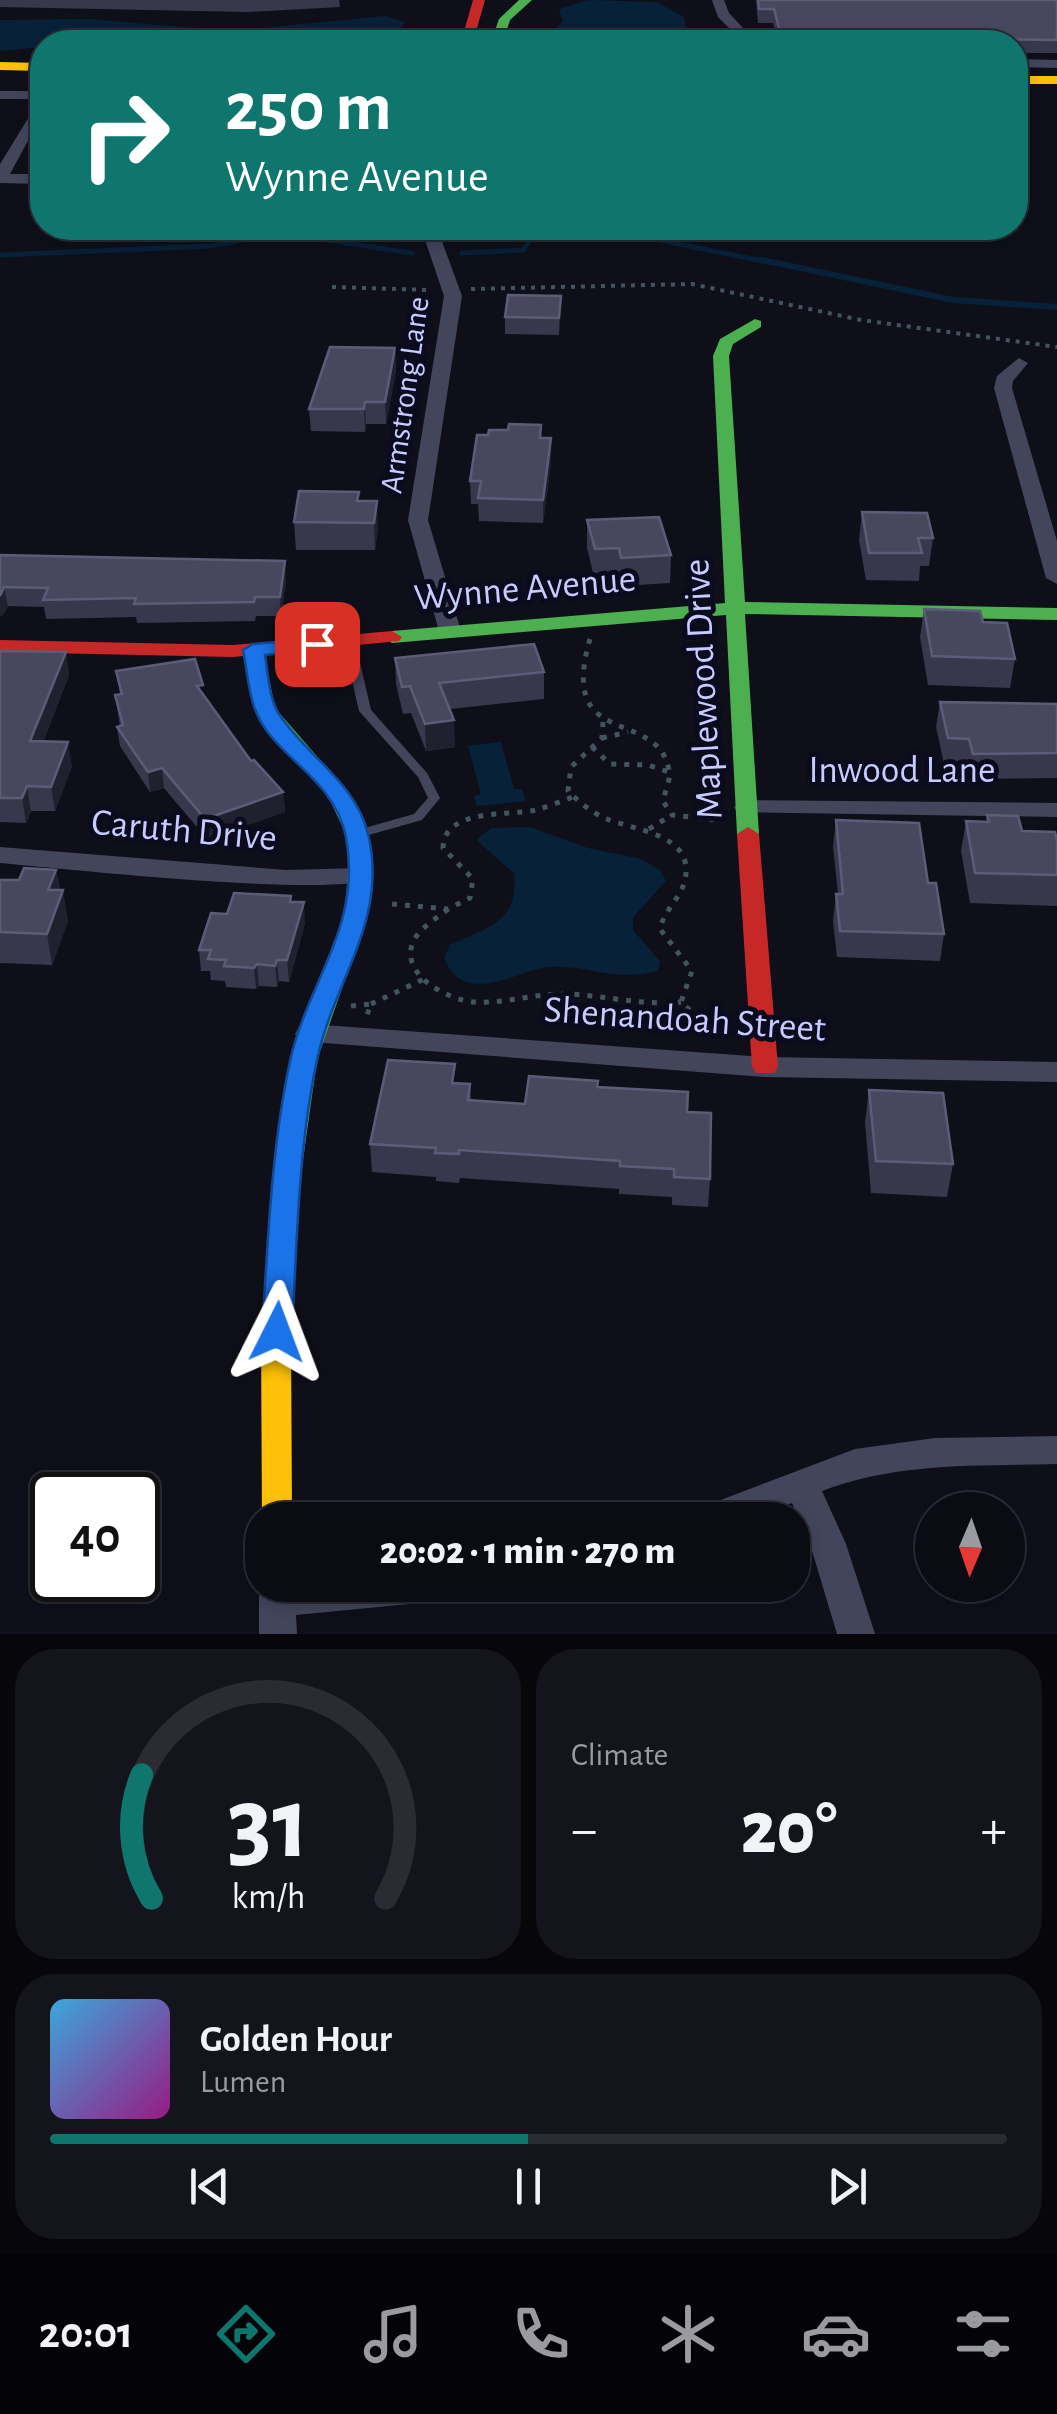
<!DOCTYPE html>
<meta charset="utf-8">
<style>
body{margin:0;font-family:"Alegreya Sans",sans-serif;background:#14141d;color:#f1f3f6;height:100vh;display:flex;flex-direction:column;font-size:38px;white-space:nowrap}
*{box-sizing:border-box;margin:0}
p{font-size:32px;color:#9a9ba0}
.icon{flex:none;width:55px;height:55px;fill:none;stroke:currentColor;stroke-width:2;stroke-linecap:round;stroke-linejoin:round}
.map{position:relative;height:1634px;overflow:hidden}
.side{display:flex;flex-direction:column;gap:15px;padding:15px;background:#06060b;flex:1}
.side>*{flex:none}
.hud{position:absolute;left:30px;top:30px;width:998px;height:210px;border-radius:40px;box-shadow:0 5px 15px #0003,0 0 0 2px #2b2b34;background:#0f766e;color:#fff;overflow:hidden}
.needle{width:65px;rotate:182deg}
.buttons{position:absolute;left:915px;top:1492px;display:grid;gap:20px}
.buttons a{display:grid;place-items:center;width:110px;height:110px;border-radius:50%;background:#0b0b14;box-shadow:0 5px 15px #0003,0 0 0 2px #2b2b34;font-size:50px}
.speed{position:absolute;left:30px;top:1472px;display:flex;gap:20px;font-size:50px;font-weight:700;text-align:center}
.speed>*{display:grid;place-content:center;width:130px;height:130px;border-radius:50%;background:#0b0b14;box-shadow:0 5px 15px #0003,0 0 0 2px #2b2b34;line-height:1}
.speed .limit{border:5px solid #111;border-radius:15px;background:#fff;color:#111}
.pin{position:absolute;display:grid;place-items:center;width:85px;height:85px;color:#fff;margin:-42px;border-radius:20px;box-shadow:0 5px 15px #0006}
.me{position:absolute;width:110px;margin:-55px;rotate:3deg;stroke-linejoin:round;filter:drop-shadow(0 0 8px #0008)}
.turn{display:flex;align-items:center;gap:35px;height:210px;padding:0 30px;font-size:45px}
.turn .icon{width:130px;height:130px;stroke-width:2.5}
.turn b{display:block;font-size:70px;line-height:85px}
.big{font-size:75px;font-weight:800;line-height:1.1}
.side .tile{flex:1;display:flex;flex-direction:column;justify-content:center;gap:15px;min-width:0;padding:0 35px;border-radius:40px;background:#14141d}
.side .dial{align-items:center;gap:0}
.dial svg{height:260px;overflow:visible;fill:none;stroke:#2b2b34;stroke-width:7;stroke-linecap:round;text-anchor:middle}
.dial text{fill:#f1f3f6;stroke:none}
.song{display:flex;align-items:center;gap:30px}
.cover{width:120px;height:120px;border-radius:15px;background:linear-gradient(135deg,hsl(200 70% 55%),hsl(310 70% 35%))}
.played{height:10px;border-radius:5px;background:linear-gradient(90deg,#0f766e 50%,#2b2b34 50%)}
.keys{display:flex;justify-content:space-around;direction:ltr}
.heat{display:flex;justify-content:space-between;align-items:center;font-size:55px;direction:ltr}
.side .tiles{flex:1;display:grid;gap:15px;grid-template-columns:1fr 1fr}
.tile:last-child{grid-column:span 2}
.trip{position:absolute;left:245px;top:1502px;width:565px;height:100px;border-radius:40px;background:#0b0b14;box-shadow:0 5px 15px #0003,0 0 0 2px #2b2b34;font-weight:800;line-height:100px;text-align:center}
.dock{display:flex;height:160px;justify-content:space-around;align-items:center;background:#040408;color:#9a9ba0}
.dock .icon{width:70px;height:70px}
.dock .current{color:#0f766e}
.dock b{font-size:45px;color:#f1f3f6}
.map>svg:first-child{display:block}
.water{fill:#072139}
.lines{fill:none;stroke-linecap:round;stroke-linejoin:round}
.stream-far1{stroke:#072139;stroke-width:5}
.stream{stroke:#072139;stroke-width:6}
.path-far2{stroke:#42555f;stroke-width:2.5;stroke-dasharray:2.5 5;stroke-linecap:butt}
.path-far1{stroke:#42555f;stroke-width:4;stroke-dasharray:4 6;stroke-linecap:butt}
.path{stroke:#42555f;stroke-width:5;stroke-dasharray:5 8;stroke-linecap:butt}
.lane{fill:#43465b;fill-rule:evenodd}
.street{fill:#43465b;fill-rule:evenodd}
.fast{fill:#4caf50;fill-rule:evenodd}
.slow{fill:#ffc107;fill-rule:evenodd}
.jam{fill:#c62828;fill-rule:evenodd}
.wall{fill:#37384b}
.shaded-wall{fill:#20212f}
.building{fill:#47485e;stroke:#5b5c77;stroke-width:2.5}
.route{fill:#1a73e8;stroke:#114b97;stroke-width:2.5}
.labels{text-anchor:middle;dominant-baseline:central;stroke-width:10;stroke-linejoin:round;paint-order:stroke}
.far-street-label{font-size:32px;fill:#c8cbff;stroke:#0b0b1e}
.street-label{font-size:38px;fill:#c8cbff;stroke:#0b0b1e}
</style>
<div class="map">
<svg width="1057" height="1634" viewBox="0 0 1057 1634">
<rect width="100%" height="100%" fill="#0f0f1a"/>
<g class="water">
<path d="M588 0 657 2 684 17 688 34 680 42H632L598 33 559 40 549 35 563 21 559 9Z"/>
<path d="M385 16 405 22 401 28 409 42H42V47L0 51V20L88 19 231 31Z"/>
<path d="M501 742 514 789H522L526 801 477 806 474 796 481 794 468 746Z"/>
<path d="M530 827 588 848 641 859 660 870 666 881 633 917V930L660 961 658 971C613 983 590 964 548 967 522 970 499 988 471 983 456 980 450 971 444 958L450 945C486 928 520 922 514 873L476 840 491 828Z"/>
</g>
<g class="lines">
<g class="stream-far1">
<path d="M462 253 523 250 539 228 639 236 773 263"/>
<path d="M0 255 210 246 281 233 412 253"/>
</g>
<path class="stream" d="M762 260 953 300 1057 307"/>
<path class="path-far2" d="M567 42 599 36 627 42"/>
<g class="path-far1">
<path d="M332 287 430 290"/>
<path d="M471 289 692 284 861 320 1057 347"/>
</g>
<g class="path">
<path d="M590 639C557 752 657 706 669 770 671 780 665 791 663 801L672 815 719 820"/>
<path d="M603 722 602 738 571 767 568 791C579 802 592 813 607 819 636 831 695 834 685 880 681 898 664 910 660 929L692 971 681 1002 714 1033"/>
<path d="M602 738 628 732"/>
<path d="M592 747 610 764 648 765 669 772"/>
<path d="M649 829 672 815"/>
<path d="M392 904 448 909 470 898 473 879 443 848C444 808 508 816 536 810 548 807 561 801 573 797"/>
<path d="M448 909C437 918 421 927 414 940 397 974 448 1000 474 1002 505 1004 535 993 566 994 605 995 641 1006 681 1002"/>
<path d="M371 1004 424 979"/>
<path d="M351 1006 371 1004 366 1018"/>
</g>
<path class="lane" d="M349 638 355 641 371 710 427 773 440 798 422 820 358 838 352 834 354 831 414 814 428 798 418 777 359 711 343 641Z"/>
<g class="street">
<path d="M712 0H724L729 13 756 42H743L718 17Z"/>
<path d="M1015 59 1057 60V68L1015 67Z"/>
<path d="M0 91H42V115L10 174H42V184L0 183V164L40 99H0Z"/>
<path d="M421 228H437L462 296 428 520 461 631 450 638 439 631 408 520 444 296Z"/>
<path d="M1019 358 1028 363 1013 381 1012 388 1057 541V584L1046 578 994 388 997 376Z"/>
<path d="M746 800 1057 803V817L737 812 734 807Z"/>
<path d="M0 847 286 870 361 868 374 876C355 901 49 867 0 863Z"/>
<path d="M309 1024 765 1057 1057 1062V1082L765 1077 299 1041 295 1034 299 1027Z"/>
<path d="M1057 1436V1464C978 1466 897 1462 822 1491L846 1544 875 1634H837L810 1544 792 1503 750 1520H692L697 1509 855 1449 935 1438Z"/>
<path d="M262 1577V1585H458L453 1596 440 1601 296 1615 297 1634H259V1585Z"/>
</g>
<g class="fast">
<path d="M519 0H532L510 20 503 42H491L499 19Z"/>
<path d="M755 319 761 321V327L733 344 729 356 745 602 1057 608V620L745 614 759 834 748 841 737 834 726 615 392 643 382 637 392 631 725 603 713 356 720 339Z"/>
<path d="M253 644 263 650 275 708 348 792 366 830 373 858 369 911 317 1060 301 1174 291 1333 286 1341 276 1345 266 1341 261 1333 273 1174 291 1060 345 911 349 858 344 830 327 794 254 709 243 650Z"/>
</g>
<g class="slow">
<path d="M0 62 42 63V71L0 70Z"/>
<rect x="1015" y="76" width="42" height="8"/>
<path d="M276 1321 286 1325 291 1333 292 1520H262V1525L261 1333 266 1325Z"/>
</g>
<g class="jam">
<path d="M473 0H485L473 42H461Z"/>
<path d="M392 631 402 637 399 641 233 657 0 652V640L233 645Z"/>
<path d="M748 827 759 834 778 1067 774 1073H756L752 1067 737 834Z"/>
</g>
</g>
<g class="wall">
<path d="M0 0H339L340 7 248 12 0 7Z"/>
<path d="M756 0H1057V53H1015V42H778L773 23H758Z"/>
<path d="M560 313 559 335 505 334V317Z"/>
<path d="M395 348 396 370 386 424H366L365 432 311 431 309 409Z"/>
<path d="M541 438H551V461L543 523 479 521 478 504H471L470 481Z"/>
<path d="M359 501 378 528 375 550H296L294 522Z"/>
<path d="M862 512 933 538 929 566H920L919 581 866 580 859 540Z"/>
<path d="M587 520 671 555 670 583 621 586 618 575 594 577 587 548Z"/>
<path d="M0 555 286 580 281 616H256L255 621 137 623 136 617 46 619 44 607 8 606 3 615 0 616Z"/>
<path d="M924 609 983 622 1015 659 1010 688 928 685 920 637Z"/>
<path d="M0 651 66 652 69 675 43 742 72 766 55 811H31L26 823 0 822Z"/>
<path d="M395 658 544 672V699L450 709 455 747 426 751 411 713 403 714 396 684Z"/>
<path d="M116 671 204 696 251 761 283 792 285 812 207 839 164 788 150 792 120 746 117 727 120 726 115 695 120 694Z"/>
<path d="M940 702 1057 704V778L969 779 965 764H944L936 727Z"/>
<path d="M987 815 1022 831 1057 841V906L970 903 961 851 966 821 986 822Z"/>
<path d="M836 820 928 883 944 934 940 961 837 957 833 921 836 894H838L833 847Z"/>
<path d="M56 870 60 890 68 921 52 965 0 963V880H19Z"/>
<path d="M291 896V902L305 923 289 982 279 981 277 987 259 986 256 989 226 987 225 981 211 980 210 971H201L199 950 227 914Z"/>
<path d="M456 1083 470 1084 471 1101 525 1104 598 1087 687 1112 710 1179 708 1207 672 1205V1197L619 1194V1189L460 1178 459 1183 436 1181V1177L372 1172 370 1144Z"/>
<path d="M869 1090 953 1164 947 1197 871 1193 865 1122Z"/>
</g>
<g class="shaded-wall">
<path d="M395 348 396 370 386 424 385 402Z"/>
<path d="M365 402 366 424 365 432 364 409Z"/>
<path d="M551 438V461L543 523V500Z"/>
<path d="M377 501 378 528 375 550 374 523Z"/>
<path d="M285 561 286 580 281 616 280 597Z"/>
<path d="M4 587 8 606 3 615 0 616V596Z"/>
<path d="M66 652 69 675 34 765 30 741Z"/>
<path d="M454 720 455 747 426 751 425 724Z"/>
<path d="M68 742 72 766 55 811 51 787Z"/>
<path d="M162 768 164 788 150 792 148 772Z"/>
<path d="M27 786 31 811 26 823 22 798Z"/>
<path d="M283 792 285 812 207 839 205 819Z"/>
<path d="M56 870 61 897 63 890 68 921 52 965 47 934 48 890Z"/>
<path d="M304 902 305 923 289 982 287 960Z"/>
<path d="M277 960 279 981 277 987 275 966Z"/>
<path d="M257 964 259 986 256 989 254 968Z"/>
</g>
<g class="building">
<path d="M758 0H1057V40L781 36 774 9H759Z"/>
<path d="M508 295 561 296 559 318 505 317Z"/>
<path d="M330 347 395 348 385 402H365L364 409H309Z"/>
<path d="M509 424 541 425 540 438H551L543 500 478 498 481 481H470L477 435H488L489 430H508Z"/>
<path d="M299 491 359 492 357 501H377L374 523 294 522Z"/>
<path d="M862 512 927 513 933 538H918L922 553H869Z"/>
<path d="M659 517 671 555 621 558 619 548 595 549 587 520Z"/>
<path d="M0 555 285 561 280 597H255L254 602 134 604 136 598 43 600 48 588 4 587 0 596Z"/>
<path d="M924 609 980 611 983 622 1007 623 1015 659 932 656Z"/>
<path d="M534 644 544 672 439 683 454 720 425 724 410 686 402 687 395 658Z"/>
<path d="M0 651 66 652 30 741 68 742 51 787 27 786 22 798H0Z"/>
<path d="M195 659 203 685 197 686 251 761 254 760 283 792 205 819 162 768 148 772 117 727 123 725 115 695 122 694 116 671Z"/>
<path d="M940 702 1057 704V753L973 754 969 739 948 738Z"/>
<path d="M987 815 1018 816 1022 831 1055 832 1057 841V875L975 873 966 821 989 822Z"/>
<path d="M836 820 919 823 928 883H936L944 934 840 931 836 894H843Z"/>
<path d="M24 868 56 870 48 890H63L47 934 0 932V880H19Z"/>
<path d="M234 893 291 896 290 902H304L287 960H277L275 966 257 964 254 968 224 966 226 960 208 959 211 950H199L211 913 227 914Z"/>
<path d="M388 1060 455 1064 452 1083 470 1084 468 1100 525 1104 529 1076 598 1081 597 1087 688 1092 687 1112 711 1113 710 1179 674 1177V1169L620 1166V1161L459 1150V1154L435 1153 436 1148 370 1144Z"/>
<path d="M869 1090 943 1093 953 1164 876 1161Z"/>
</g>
<path class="route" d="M317 638 324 639V648L265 655C268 672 269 699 279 714 307 757 355 781 368 834 389 919 334 980 317 1060 298 1149 297 1242 292 1332L288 1341 277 1344 267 1341 262 1332C268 1242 271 1150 290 1061 309 978 362 927 346 837 334 776 272 757 255 709 248 691 247 669 243 650L253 644Z"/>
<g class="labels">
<g class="far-street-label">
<text transform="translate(405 395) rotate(-82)">Armstrong Lane</text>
</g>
<g class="street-label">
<text transform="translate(525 589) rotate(-5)">Wynne Avenue</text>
<text transform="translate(704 689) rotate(-93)">Maplewood Drive</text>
<text x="902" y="771">Inwood Lane</text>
<text transform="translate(184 831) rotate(5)">Caruth Drive</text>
<text transform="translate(685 1020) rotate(4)">Shenandoah Street</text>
</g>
</g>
</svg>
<div class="buttons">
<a><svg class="needle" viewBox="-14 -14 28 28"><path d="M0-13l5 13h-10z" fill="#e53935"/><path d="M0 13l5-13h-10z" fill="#9a9ba0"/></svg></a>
</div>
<div class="speed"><div class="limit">40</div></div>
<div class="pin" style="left:317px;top:644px;background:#d93025"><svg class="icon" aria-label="arrive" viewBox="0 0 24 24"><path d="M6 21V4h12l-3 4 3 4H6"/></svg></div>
<svg class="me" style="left:277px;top:1332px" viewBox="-20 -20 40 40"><path d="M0-17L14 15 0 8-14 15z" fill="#1a73e8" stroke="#fff" stroke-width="4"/></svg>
<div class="trip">20:02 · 1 min · 270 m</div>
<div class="hud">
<div class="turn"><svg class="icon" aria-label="right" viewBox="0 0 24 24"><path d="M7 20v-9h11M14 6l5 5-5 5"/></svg><div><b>250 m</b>Wynne Avenue</div></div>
</div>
</div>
<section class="side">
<div class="tiles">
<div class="tile dial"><svg viewBox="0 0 100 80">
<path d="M14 69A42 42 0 1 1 86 69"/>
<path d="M14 69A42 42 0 0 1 11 31" stroke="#0f766e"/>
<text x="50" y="56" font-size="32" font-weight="700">31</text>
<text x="50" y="72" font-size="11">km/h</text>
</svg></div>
<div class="tile"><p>Climate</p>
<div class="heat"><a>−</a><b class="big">20°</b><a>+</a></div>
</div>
<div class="tile">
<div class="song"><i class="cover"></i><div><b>Golden Hour</b><p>Lumen</p></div></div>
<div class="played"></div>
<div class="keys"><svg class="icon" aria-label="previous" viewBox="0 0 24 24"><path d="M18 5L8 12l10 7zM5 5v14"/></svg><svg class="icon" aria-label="pause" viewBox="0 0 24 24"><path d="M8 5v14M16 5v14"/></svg><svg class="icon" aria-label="next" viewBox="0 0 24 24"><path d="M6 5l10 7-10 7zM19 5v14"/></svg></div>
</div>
</div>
</section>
<nav class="dock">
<b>20:01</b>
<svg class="icon current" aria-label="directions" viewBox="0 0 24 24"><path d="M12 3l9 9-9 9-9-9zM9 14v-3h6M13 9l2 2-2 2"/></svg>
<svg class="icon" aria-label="music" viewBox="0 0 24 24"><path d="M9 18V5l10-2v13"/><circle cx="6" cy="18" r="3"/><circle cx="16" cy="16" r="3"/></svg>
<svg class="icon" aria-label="phone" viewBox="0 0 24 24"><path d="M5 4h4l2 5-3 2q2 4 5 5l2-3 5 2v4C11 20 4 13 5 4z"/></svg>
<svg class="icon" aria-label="climate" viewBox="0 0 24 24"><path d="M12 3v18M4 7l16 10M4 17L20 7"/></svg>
<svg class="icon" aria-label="car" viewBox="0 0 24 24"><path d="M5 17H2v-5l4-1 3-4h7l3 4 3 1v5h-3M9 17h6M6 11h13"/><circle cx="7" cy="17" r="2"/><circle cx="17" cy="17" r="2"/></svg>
<svg class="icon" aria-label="filters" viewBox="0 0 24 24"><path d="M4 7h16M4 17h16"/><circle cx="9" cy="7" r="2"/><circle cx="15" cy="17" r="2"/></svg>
</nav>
